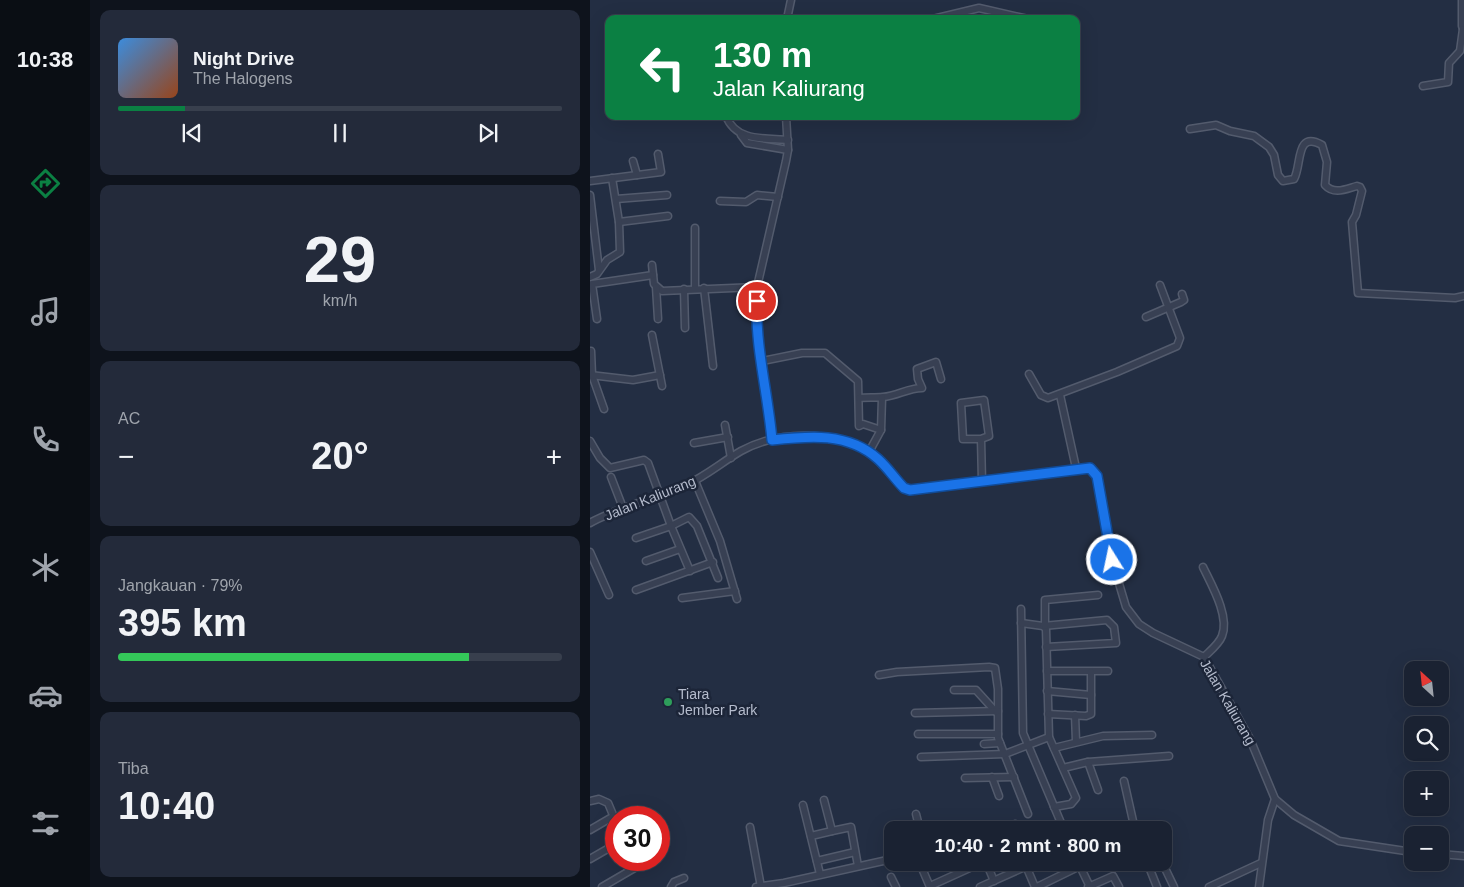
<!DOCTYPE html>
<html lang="id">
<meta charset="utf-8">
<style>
body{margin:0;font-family:Helvetica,sans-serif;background:#232a3a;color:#f1f3f6;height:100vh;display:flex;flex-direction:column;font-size:19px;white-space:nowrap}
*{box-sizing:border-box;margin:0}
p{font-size:16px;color:#9fa4ac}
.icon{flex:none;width:28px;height:28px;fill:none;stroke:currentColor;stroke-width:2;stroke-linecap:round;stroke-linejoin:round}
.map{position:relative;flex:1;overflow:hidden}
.sheet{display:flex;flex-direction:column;gap:10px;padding:10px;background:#0e131c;width:500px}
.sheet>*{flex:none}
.banner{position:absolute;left:15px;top:15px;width:475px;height:105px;border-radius:10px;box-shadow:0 5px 20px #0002,0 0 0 1px #383f4d;background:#0b8043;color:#fff;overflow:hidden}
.needle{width:32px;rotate:333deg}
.tools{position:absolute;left:814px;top:661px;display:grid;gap:10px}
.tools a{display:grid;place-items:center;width:45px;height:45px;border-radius:10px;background:#1a2232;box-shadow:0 5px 20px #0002,0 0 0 1px #383f4d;font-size:25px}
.speed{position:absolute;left:15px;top:806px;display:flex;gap:10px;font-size:25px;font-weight:700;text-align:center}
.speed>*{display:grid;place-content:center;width:65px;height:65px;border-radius:50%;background:#1a2232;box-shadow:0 5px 20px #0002,0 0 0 1px #383f4d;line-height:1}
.speed .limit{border:8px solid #d22;background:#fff;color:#111}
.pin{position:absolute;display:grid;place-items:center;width:42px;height:42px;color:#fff;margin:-21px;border:2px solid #fff;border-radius:50%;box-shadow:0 1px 5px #0007}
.me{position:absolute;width:55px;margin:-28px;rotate:350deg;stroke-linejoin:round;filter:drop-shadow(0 0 4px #0008)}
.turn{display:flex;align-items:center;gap:18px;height:105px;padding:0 25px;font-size:22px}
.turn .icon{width:65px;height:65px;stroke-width:2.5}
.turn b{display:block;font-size:35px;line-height:42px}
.big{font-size:38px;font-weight:800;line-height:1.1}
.sheet .tile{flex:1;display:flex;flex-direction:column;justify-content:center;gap:8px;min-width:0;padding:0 18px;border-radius:10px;background:#232a3a}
.sheet .dial{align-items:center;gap:0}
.dial b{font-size:65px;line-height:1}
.song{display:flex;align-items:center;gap:15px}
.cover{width:60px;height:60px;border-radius:8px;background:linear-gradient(135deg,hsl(210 70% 55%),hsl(20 70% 35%))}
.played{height:5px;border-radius:2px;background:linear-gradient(90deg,#0b8043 15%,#383f4d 15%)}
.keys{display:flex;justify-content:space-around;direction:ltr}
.heat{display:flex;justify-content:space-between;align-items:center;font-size:28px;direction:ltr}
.charge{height:8px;border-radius:4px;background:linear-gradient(90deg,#34c759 79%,#383f4d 0)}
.trip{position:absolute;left:294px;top:821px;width:288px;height:50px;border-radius:10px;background:#1a2232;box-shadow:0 5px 20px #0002,0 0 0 1px #383f4d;font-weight:800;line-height:50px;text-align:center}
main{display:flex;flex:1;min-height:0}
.menu{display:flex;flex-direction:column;width:90px;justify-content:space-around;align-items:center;background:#0a0e14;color:#9fa4ac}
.menu .icon{width:35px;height:35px}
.menu .selected{color:#0b8043}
.menu b{font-size:22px;color:#f1f3f6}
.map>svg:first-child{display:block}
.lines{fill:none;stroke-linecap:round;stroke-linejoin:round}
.minor-casing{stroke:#535b6d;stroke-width:9}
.minor{stroke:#384053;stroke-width:6}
.route-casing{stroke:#114b97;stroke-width:12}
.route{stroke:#1a73e8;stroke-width:9}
.leisure-dot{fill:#2e9e5b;stroke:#1c2538;stroke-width:2}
.labels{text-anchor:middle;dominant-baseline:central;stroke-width:5;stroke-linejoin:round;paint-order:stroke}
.street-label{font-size:14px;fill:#b5bccd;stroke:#1c2538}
.poi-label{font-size:14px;fill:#b5bccd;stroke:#1c2538;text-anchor:start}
</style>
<main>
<nav class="menu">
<b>10:38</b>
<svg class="icon selected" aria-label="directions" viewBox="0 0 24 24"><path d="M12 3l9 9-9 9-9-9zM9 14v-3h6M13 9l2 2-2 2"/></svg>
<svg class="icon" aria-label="music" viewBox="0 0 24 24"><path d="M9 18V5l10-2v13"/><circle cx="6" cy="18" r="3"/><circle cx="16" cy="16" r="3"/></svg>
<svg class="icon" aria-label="phone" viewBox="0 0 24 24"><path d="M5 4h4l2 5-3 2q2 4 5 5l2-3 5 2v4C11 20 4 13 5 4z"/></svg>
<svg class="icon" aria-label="climate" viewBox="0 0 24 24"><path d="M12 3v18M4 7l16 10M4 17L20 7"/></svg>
<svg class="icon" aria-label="car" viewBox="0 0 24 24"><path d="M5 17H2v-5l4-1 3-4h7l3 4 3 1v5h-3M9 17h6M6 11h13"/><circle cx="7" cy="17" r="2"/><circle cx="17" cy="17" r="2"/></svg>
<svg class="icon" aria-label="filters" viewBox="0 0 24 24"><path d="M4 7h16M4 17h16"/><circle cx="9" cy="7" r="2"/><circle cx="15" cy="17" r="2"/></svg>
</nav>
<section class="sheet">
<div class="tile">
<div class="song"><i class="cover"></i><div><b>Night Drive</b><p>The Halogens</p></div></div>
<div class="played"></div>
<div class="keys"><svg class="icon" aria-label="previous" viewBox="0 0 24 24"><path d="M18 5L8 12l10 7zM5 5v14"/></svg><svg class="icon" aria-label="pause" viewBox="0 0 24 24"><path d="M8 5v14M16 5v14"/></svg><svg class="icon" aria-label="next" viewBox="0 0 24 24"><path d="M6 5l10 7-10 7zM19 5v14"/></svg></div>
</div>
<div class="tile dial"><b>29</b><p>km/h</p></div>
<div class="tile"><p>AC</p>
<div class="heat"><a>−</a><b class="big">20°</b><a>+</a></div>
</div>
<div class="tile"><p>Jangkauan · 79%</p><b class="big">395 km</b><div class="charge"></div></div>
<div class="tile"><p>Tiba</p><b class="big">10:40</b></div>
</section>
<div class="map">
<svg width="874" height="887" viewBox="0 0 874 887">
<rect width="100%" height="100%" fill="#232e43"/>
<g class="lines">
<g class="minor-casing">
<g id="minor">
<path d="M872 0V26L874 31"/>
<path d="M197 19 201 0"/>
<path d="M343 19 389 8 438 19"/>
<path d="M833 86 858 82 859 63 870 51 873 29"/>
<path d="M136 116C146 142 175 138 198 140"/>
<path d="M600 129 626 125 640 131 664 136 679 147 684 155 688 175 693 181 704 179C712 165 705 130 732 145L737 162 735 185C744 195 756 189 767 186L770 187 772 191 766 215 762 222 768 293 865 298 874 296"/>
<path d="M151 135 157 143 198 150"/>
<path d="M43 161 47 175"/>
<path d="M0 181 71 172 68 154"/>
<path d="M0 195 9 270"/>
<path d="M26 199 77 195"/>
<path d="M130 201 156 202 167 195 188 197"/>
<path d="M29 222 78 216"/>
<path d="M105 228V289"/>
<path d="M62 265 64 284 72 291 167 287"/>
<path d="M0 277 7 274 17 260 30 252 29 222 22 178"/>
<path d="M66 287 68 319"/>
<path d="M114 288 123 366"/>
<path d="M94 289 95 328"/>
<path d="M556 317 591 302 594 300 592 294"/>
<path d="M7 319 2 284 63 275"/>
<path d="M62 335 72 386"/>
<path d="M1 351 2 375 14 409"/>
<path d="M172 361 212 353H235L268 381 269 426 273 424 291 430"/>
<path d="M439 374 451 395 458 398 527 372 587 346 590 338 570 285"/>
<path d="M0 375 43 380 70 375"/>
<path d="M470 395 486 468"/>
<path d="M269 398C277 397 285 398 293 397 307 396 318 388 332 388L328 379 327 369 346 362 351 379"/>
<path d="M135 425 141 458"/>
<path d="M391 439H373L371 403 394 400 399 436 391 439 392 482"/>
<path d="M182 440 166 319 167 287 196 161 198 150 196 116"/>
<path d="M0 441 10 458 20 468 54 460 58 463 81 526 46 538"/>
<path d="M104 443 138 437"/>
<path d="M279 452 291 430 292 398"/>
<path d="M21 477 33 508"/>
<path d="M105 481 130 541 147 599"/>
<path d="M0 523C30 506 65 500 96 485 116 476 132 462 151 451 189 430 243 431 280 452 294 461 303 476 314 488L320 490 500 468 507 476 522 560 536 607 549 624 563 633 614 657 660 739 685 799 704 815 749 841 822 852"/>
<path d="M0 552 19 595"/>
<path d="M56 561 90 549"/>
<path d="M613 567C621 584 640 616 632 636 629 644 620 651 614 657"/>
<path d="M100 571 81 526 99 517 107 526 128 578"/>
<path d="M46 590 123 562"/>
<path d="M92 598 145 591"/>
<path d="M431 609 433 733 474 830"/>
<path d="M431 623 453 626 456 629 459 737 486 798 481 804 464 807"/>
<path d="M453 626 517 620 524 627 526 643 456 647"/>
<path d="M455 626V600L508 595"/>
<path d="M457 671H518"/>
<path d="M289 675 307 672 399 667 405 668 408 689V738L438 814"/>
<path d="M364 690H386L406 712"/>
<path d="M457 691 501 695"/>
<path d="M325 713 408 711"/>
<path d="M458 714 496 716 501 714V672"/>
<path d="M485 715 486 741"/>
<path d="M328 734H408"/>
<path d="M394 744 410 743"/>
<path d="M464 748 513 736 562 735"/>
<path d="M331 757 415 754 459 737"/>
<path d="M498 762 508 790"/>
<path d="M473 768 498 762 579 756"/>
<path d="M402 777 409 796"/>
<path d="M375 778 424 777"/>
<path d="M534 781 545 830"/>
<path d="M0 801 9 799 18 803 26 822"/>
<path d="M213 805 230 874"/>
<path d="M326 814 330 830"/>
<path d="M160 827 171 887"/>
<path d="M0 830 24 816"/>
<path d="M412 830 425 824"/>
<path d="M242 831 261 827 268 866"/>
<path d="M221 836 242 831 234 800"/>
<path d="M850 854 874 856"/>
<path d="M0 859 26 844"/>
<path d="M227 861 265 852"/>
<path d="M335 862 331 866 340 887"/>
<path d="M396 862 404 881"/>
<path d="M557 862 567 887"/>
<path d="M572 862 584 887"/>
<path d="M489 864 500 887"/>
<path d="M436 866 445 887"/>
<path d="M301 877 306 887"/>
<path d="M340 886 393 862"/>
<path d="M12 887 48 866 51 860"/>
<path d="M81 887 84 882 94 878"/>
<path d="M166 887 194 883 302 859"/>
<path d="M390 887 446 862"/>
<path d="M447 887 490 866"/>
<path d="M498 887 523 876 529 887"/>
<path d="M619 887 671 863"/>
<path d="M669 887 678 820 685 799"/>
</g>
</g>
<use href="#minor" class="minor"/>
</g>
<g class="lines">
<g class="route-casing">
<path id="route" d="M167 301C165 346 178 394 182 440 219 436 258 432 288 459 298 468 305 479 314 488L320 490 500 468 507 476 522 560"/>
</g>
<use href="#route" class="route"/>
</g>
<circle class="leisure-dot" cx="78" cy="702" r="5"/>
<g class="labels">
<g class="street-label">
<text transform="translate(60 498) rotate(-22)">Jalan Kaliurang</text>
<text transform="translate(638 702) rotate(60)">Jalan Kaliurang</text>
</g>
<g class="poi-label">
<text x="88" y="694">Tiara<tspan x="88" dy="16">Jember Park</tspan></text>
</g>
</g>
</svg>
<div class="tools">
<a><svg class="needle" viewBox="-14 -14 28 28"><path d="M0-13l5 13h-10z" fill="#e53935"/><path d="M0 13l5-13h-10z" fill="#9fa4ac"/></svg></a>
<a><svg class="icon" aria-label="search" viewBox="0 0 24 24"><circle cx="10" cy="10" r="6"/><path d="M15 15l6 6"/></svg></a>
<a>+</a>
<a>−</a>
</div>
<div class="speed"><div class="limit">30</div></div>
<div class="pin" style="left:167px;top:301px;background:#d93025"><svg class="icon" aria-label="arrive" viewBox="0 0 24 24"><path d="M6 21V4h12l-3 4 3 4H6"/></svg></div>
<svg class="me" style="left:522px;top:560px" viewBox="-20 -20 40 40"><circle r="17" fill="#1a73e8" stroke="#fff" stroke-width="3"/><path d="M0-11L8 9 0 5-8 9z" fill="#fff"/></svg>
<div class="trip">10:40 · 2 mnt · 800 m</div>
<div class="banner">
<div class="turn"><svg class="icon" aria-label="left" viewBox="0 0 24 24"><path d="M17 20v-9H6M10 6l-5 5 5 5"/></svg><div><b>130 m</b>Jalan Kaliurang</div></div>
</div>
</div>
</main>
